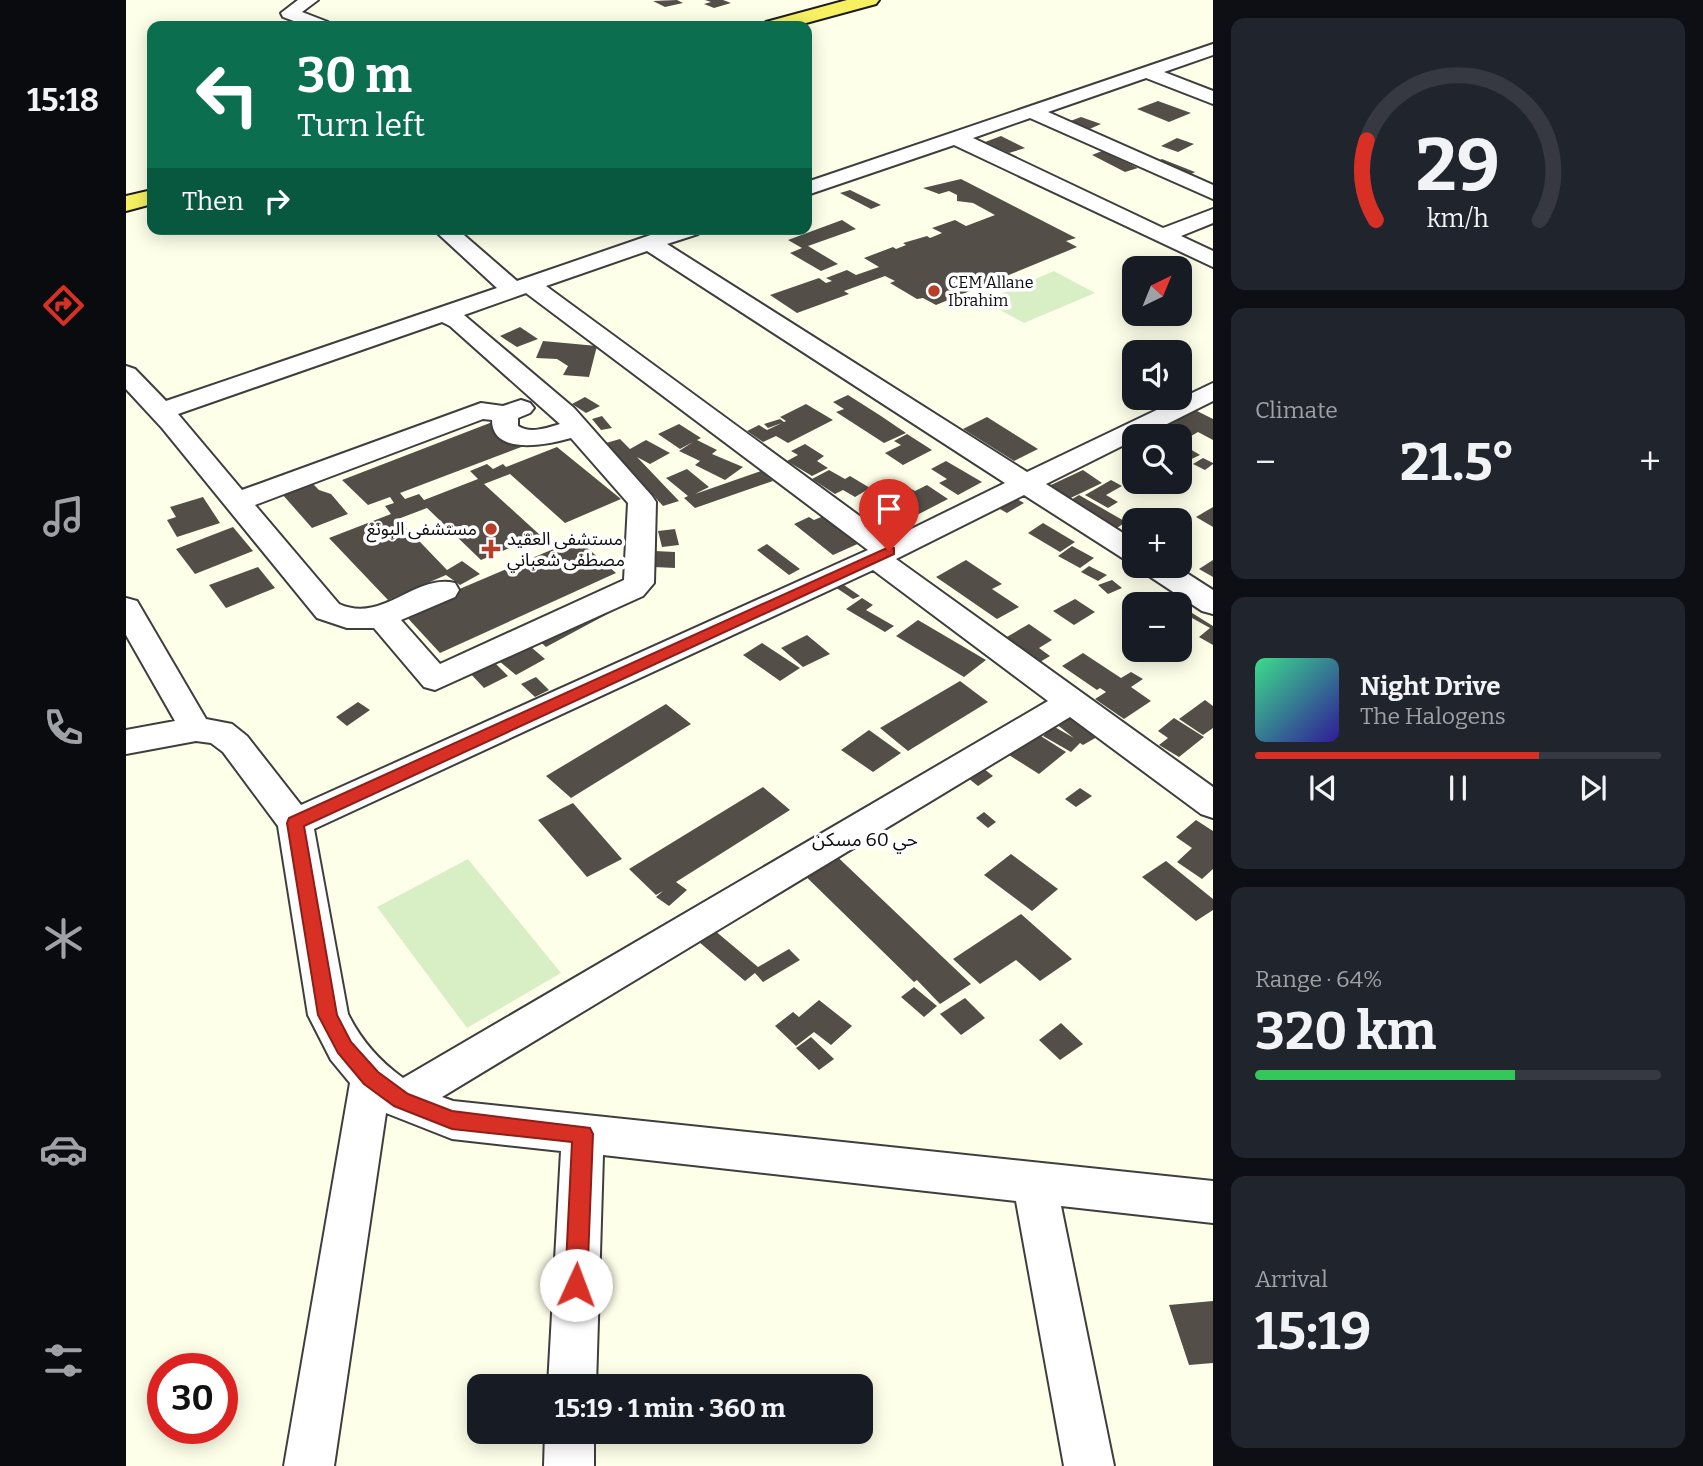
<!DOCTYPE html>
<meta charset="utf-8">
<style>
body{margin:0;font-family:Bitter,"Noto Sans Arabic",serif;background:#20242c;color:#f1f3f6;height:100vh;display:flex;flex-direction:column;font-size:26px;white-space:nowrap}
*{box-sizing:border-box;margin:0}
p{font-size:23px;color:#9ea1a6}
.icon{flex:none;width:38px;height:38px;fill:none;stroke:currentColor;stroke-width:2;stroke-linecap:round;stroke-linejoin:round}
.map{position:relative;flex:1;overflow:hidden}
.drawer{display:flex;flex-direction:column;gap:18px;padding:18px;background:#0d0f14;width:490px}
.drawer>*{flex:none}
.banner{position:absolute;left:21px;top:21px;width:665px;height:214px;border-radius:14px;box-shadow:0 4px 18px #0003;background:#0b6e4f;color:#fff;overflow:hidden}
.needle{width:46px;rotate:43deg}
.fabs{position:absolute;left:996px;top:256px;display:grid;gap:14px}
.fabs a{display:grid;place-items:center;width:70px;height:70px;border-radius:14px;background:#171b24;box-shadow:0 4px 18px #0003;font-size:35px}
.speed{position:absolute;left:21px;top:1353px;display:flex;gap:14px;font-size:35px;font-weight:700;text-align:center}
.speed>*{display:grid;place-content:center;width:91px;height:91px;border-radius:50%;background:#171b24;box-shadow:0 4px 18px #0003;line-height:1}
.speed .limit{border:10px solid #d22;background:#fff;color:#111}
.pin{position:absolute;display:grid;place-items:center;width:60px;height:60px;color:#fff;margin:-72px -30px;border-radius:50% 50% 50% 0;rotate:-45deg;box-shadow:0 0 7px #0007}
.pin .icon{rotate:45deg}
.me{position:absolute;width:77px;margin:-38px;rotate:2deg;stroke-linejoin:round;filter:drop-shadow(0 0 5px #0008)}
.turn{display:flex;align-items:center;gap:24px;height:147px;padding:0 35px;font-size:32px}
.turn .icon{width:91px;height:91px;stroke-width:2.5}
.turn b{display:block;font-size:49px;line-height:60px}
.then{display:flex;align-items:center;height:66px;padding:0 35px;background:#0003;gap:14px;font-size:26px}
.big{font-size:52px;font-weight:700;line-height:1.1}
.drawer .widget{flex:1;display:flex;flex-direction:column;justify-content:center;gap:10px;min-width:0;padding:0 24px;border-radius:14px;background:#20242c}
.drawer .dial{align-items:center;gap:0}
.dial svg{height:182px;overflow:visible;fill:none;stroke:#363941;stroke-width:7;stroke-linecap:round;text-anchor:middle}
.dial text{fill:#f1f3f6;stroke:none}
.song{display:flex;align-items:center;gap:21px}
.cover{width:84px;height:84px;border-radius:10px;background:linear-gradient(135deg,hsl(150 70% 55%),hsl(250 70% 35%))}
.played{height:7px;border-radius:4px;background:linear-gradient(90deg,#d93025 70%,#363941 70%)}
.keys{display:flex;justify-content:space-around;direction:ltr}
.heat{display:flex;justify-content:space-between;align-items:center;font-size:38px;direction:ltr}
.charge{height:10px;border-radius:5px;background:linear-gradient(90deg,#34c759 64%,#363941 0)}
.trip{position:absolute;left:341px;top:1374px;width:406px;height:70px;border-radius:14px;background:#171b24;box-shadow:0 4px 18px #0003;font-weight:700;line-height:70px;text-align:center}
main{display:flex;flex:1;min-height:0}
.tab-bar{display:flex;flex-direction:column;width:126px;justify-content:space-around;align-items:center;background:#090b0e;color:#9ea1a6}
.tab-bar .icon{width:49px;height:49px}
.tab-bar .selected{color:#d93025}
.tab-bar b{font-size:32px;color:#f1f3f6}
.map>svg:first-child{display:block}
.pitch{fill:#d8efc6}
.building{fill:#534f48}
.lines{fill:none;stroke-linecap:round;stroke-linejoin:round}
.minor-casing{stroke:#3e3e3e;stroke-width:4}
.major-casing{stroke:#1c1c1c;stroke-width:4}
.minor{fill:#fff;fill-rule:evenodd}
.major{fill:#f6f062;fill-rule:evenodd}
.route{fill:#d93025;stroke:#8d1f18;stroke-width:2}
.poi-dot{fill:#b73e27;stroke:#fff;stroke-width:2.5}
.labels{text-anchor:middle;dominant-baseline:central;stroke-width:7;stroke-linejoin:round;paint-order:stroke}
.far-poi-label{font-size:16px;fill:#0b0b0b;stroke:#fff;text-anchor:start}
.poi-label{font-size:18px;fill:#0b0b0b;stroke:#fff;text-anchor:end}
.neighbourhood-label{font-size:19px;fill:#0b0b0b;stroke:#fff}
</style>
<main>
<nav class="tab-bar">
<b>15:18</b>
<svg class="icon selected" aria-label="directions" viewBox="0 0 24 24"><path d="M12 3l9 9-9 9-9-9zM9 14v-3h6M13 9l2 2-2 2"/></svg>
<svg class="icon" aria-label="music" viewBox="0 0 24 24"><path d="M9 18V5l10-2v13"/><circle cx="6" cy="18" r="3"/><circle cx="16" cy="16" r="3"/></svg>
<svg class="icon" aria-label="phone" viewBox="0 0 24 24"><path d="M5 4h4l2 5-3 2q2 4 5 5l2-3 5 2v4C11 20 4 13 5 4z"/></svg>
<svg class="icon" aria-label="climate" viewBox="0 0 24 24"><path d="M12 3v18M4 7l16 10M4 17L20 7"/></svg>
<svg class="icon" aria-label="car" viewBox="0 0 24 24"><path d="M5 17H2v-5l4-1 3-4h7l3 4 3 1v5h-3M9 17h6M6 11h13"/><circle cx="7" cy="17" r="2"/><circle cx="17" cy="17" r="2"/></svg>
<svg class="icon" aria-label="filters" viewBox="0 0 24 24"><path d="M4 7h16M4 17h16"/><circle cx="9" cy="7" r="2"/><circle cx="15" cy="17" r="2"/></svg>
</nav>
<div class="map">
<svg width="1087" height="1466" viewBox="0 0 1087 1466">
<rect width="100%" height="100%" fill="#feffe9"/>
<g class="pitch">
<path d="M928 271 969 293 898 323 858 301Z"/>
<path d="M342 859 435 973 341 1028 251 907Z"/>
</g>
<g class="building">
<path d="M551 0 557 3 539 7 527 1Z"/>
<path d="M579 0H597L605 3 588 8 578 4 585 2Z"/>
<path d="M1032 101 1065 113 1043 122 1011 109Z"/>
<path d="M955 117 975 124 959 131 939 123Z"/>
<path d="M875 136 899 148 883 153 859 142Z"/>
<path d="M1051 138 1068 144 1052 152 1035 146Z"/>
<path d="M976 151 1012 168 999 172 966 155Z"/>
<path d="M1036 159 1069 172 1056 179 1026 164Z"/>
<path d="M835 179 950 238 940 241 951 247 810 305 797 298 791 299 764 283 769 281 759 276 718 291 723 294 671 313 644 295 693 278 700 283 706 281 700 278 721 270 730 275 753 267 738 258 767 247 770 249 780 245 777 243 801 236 804 238 816 233 806 228 829 220 840 226 869 215 847 203 831 201V195L823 191 813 194 797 188Z"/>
<path d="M724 190 755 205 745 209 714 193Z"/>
<path d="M716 220 730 229 682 246 712 264 695 271 664 253 676 248 662 240Z"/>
<path d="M394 327 412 339 391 347 374 336Z"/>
<path d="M417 341 471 346 463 377 437 375 442 366 431 359 410 358Z"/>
<path d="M722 395 755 416 780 433 758 443 710 412 718 409 707 402Z"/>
<path d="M459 397 474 406 460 413 446 404Z"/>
<path d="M680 404 707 420 662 443 650 436 637 442 621 431 633 425 641 430 656 423 642 428 638 424 654 419 658 422 660 421 654 417Z"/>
<path d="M1063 407 1087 419V440L1072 432 1055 442 1054 436H1044L1028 427Z"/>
<path d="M476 416 486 428 475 430 466 419Z"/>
<path d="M861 417 912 449 888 461 837 429Z"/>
<path d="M369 421 398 446 274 493 279 499 293 494 298 500 352 479 344 471 361 464 367 469 377 464 380 467 431 447 495 499 439 523 384 474 358 484 414 535 355 560 301 508 272 519 321 570 336 561 354 574 334 585 320 575 262 600 203 538 265 514 259 506 268 503 264 497 242 505 216 480Z"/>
<path d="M553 424 575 438 571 440 591 450 586 454 617 467 599 480 569 465 574 461 553 451 567 442 554 449 532 434Z"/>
<path d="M781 434 806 450 777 465 759 453 775 445 768 441Z"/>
<path d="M494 439 504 449 520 440 544 453 524 464 511 457 553 501 537 506 480 443Z"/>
<path d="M1054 443 1074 455 1055 464Z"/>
<path d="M679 444 698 456 691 461 702 468 686 476 661 461 672 455 665 451Z"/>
<path d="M1077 458 1087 463V464L1079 470 1067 464Z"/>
<path d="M820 461 856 482 832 495 813 483 821 479 805 469Z"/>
<path d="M561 469 583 487 569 494 635 471 647 481 569 508 558 498 562 496 540 478Z"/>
<path d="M703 470 719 479 724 476 744 488 729 497 717 490 709 494 686 479Z"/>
<path d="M957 470 976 483 932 504 912 491Z"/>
<path d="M985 480 996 486 980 495 992 502 982 508 959 495Z"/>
<path d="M185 482 193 490 205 494 222 514 186 528 156 494Z"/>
<path d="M801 485 822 499 760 531 738 516 752 509 744 504 780 486 789 491Z"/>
<path d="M880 493 898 503 881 513 863 503Z"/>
<path d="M953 495 1000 522 980 535 933 507Z"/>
<path d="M77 497 94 523 51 537 41 520 50 517 44 507Z"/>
<path d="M1087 507V527L1070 517Z"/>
<path d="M700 515 736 542 707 555 668 524 683 517 688 520Z"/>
<path d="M917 523 949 542 934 552 902 533Z"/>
<path d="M107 527 127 551 69 574 50 549Z"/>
<path d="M549 529 553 545 536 547 532 531Z"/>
<path d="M451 539 490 573 314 653 277 613Z"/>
<path d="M641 544 674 569 663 575 631 550Z"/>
<path d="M946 546 968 558 954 568 932 556Z"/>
<path d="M529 551 549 552V568L528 567Z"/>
<path d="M840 560 876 584 866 589 893 607 871 619 810 577Z"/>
<path d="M1087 560V577L1073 569Z"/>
<path d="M963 566 981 575 972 581 955 572Z"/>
<path d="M132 567 149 588 100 608 83 585Z"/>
<path d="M986 580 996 588 982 594 972 585Z"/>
<path d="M715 583 734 596 727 599 709 587Z"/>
<path d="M513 597 420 647 409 637Z"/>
<path d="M736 598 747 605 740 610 768 626 759 632 720 609Z"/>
<path d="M949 599 969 612 948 625 927 611Z"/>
<path d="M1054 612 1062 617 1066 613 1087 626V645L1073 637 1084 628 1066 618 1056 625 1054 624Z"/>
<path d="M792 620 860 660 838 677 770 636Z"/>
<path d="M903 624 926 640 913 648 924 656 914 662 879 638Z"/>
<path d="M681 635 704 654 677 667 655 648Z"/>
<path d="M398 641 419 659 390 675 368 657Z"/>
<path d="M636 643 674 668 654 681 617 655Z"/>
<path d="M957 653 995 678 1005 672 1017 679 1005 687 1025 701 998 719 969 699 980 692 974 688 971 690 936 666Z"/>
<path d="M366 660 382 676 358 688 342 671Z"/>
<path d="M410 677 423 690 409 697 395 684Z"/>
<path d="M834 681 862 702 782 751 754 728Z"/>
<path d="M1079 700 1087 706V728L1077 735 1053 719Z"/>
<path d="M232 702 244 710 221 726 210 717Z"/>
<path d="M540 704 565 724 445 798 420 776Z"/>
<path d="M934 708 971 737 957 745 954 743 945 752 917 736 927 726 948 738 920 716Z"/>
<path d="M1048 718 1078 737 1053 757 1033 745 1042 738 1032 731Z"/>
<path d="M743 730 775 753 747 772 715 750Z"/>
<path d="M910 733 940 752 913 774 883 755Z"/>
<path d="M848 761 867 776 852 786 833 771Z"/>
<path d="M637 787 664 810 550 882 561 890 543 906 530 897 537 891 530 895 503 869Z"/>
<path d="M954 788 966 796 950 807 939 799Z"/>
<path d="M447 803 496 859 461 877 412 820Z"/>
<path d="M858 812 870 822 862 828 850 818Z"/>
<path d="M1070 820 1087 831V869L1076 879 1051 862 1066 848 1050 837Z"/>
<path d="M700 846 845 984 814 1004 791 980 788 982 668 865Z"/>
<path d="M885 854 932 889 906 911 858 875Z"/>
<path d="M1040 861 1087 899V910L1070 921 1016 877Z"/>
<path d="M895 914 946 959 914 981 890 960 854 984 827 959Z"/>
<path d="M581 924 632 967 663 949 674 960 637 982 629 973 619 981 566 936Z"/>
<path d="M788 987 811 1006 798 1017 775 997Z"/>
<path d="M839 998 859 1018 835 1035 814 1014Z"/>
<path d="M693 1000 726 1026 705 1045 688 1032 670 1046 649 1026 667 1012 673 1017Z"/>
<path d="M935 1023 957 1044 934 1060 913 1040Z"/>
<path d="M685 1037 708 1059 693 1070 670 1048Z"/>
<path d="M1087 1301V1363L1063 1365 1043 1305Z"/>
</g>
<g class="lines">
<g class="minor-casing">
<g id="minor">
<path d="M172 0H192L176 12 202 22 204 26H181L157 17 155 13Z"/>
<path d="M1087 44V55L1038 72 1087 91V104L1020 78 922 112 1087 185V199L904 118 847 138 1037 228 1087 209V223L1055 236 1087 251V267L828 145 681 195V182Z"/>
<path d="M307 229H331L391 281 542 229H575L572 234 541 244 901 472 1087 383V401L1017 436H1008V440L920 484 1008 540V562L998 559 898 495 770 559 1087 787V818L1075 814 944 717 316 1097 327 1101 1087 1181V1223L935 1206 988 1466H938L890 1201 477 1155 470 1386H422L435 1151 326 1139 260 1113 208 1466H158L224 1083 205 1060 182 1015 152 826 97 752 85 743 70 741 0 754V730L49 721 0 635V598L11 601 80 719 106 724 121 736 175 805 742 550 400 293 338 315 448 408 526 496 530 502 528 583 517 596 309 690 298 687 248 628H221L191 618 36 428 0 389V366L9 369 40 401 371 288ZM521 251 879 483 765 539 420 286ZM316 322 324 326 434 424C421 428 404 434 392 426V418L404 413 408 408 404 403 395 400 377 406 355 403 116 490 52 414ZM357 419 366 420C366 457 424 444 445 438L502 503 498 580 314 664 275 620 329 597 333 590 329 583C289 573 257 624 213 604L129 505ZM747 570 922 701 277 1078C252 1060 235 1040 222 1014L188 829Z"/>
<path d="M1012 565H1048L1087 590V614L1076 611 1017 572Z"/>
<path d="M419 1432H468V1466H418Z"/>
</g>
</g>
<g class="major-casing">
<g id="major">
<path d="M721 0H753L750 4 669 26H637L640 22Z"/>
<path d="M26 190V204L0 211V196Z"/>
</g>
</g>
<use href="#minor" class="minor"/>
<use href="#major" class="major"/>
</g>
<path class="route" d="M763 547 768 548V554L178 826 211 1015 225 1042 252 1072 282 1094 326 1111 464 1128 467 1134 461 1285 458 1293 450 1296 443 1293 439 1285 446 1142 326 1129 268 1106 238 1084 212 1053 192 1015 161 823 163 818Z"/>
<g class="poi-dot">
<circle cx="808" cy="291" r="7"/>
<circle cx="365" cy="529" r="7"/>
<path d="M361.5 538.5h7v7h7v7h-7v7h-7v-7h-7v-7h7z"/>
</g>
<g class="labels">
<g class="far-poi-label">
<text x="822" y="282">CEM Allane<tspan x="822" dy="18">Ibrahim</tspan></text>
</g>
<g class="poi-label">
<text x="351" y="529">مستشفى البونغ</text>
<text x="381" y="539" text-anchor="start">مستشفى العقيد<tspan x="381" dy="21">مصطفى شعباني</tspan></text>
</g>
<g class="neighbourhood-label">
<text x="739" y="839">حي 60 مسكن</text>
</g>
</g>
</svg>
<div class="fabs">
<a><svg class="needle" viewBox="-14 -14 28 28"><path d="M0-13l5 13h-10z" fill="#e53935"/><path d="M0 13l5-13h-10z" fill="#9ea1a6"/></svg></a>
<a><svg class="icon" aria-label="sound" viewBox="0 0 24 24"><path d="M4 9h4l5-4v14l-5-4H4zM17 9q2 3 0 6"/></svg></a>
<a><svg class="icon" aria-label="search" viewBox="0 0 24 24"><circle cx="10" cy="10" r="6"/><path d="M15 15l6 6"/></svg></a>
<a>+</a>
<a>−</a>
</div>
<div class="speed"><div class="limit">30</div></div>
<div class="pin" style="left:763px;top:551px;background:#d93025"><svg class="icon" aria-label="arrive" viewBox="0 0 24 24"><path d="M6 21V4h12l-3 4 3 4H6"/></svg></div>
<svg class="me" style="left:450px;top:1285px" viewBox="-20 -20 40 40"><circle r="19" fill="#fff"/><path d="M0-13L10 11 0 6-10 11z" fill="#d93025"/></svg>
<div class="trip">15:19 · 1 min · 360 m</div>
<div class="banner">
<div class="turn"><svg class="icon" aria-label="left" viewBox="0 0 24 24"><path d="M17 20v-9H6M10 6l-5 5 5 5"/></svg><div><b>30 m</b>Turn left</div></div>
<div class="then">Then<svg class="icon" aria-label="right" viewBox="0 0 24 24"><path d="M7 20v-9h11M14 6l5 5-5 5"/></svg></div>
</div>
</div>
<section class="drawer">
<div class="widget dial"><svg viewBox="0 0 100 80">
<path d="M14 69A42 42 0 1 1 86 69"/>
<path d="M14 69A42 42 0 0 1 10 34" stroke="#d93025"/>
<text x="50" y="56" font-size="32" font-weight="700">29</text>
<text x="50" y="72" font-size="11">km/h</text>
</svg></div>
<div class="widget"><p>Climate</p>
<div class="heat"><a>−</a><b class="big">21.5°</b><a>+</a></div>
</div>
<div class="widget">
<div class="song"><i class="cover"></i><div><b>Night Drive</b><p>The Halogens</p></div></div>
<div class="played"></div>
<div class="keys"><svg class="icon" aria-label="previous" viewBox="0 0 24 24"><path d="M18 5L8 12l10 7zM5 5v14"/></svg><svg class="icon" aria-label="pause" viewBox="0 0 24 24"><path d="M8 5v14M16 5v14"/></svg><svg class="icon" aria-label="next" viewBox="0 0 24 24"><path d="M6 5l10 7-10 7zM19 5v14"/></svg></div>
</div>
<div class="widget"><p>Range · 64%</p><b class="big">320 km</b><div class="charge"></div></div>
<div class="widget"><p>Arrival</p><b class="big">15:19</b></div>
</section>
</main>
